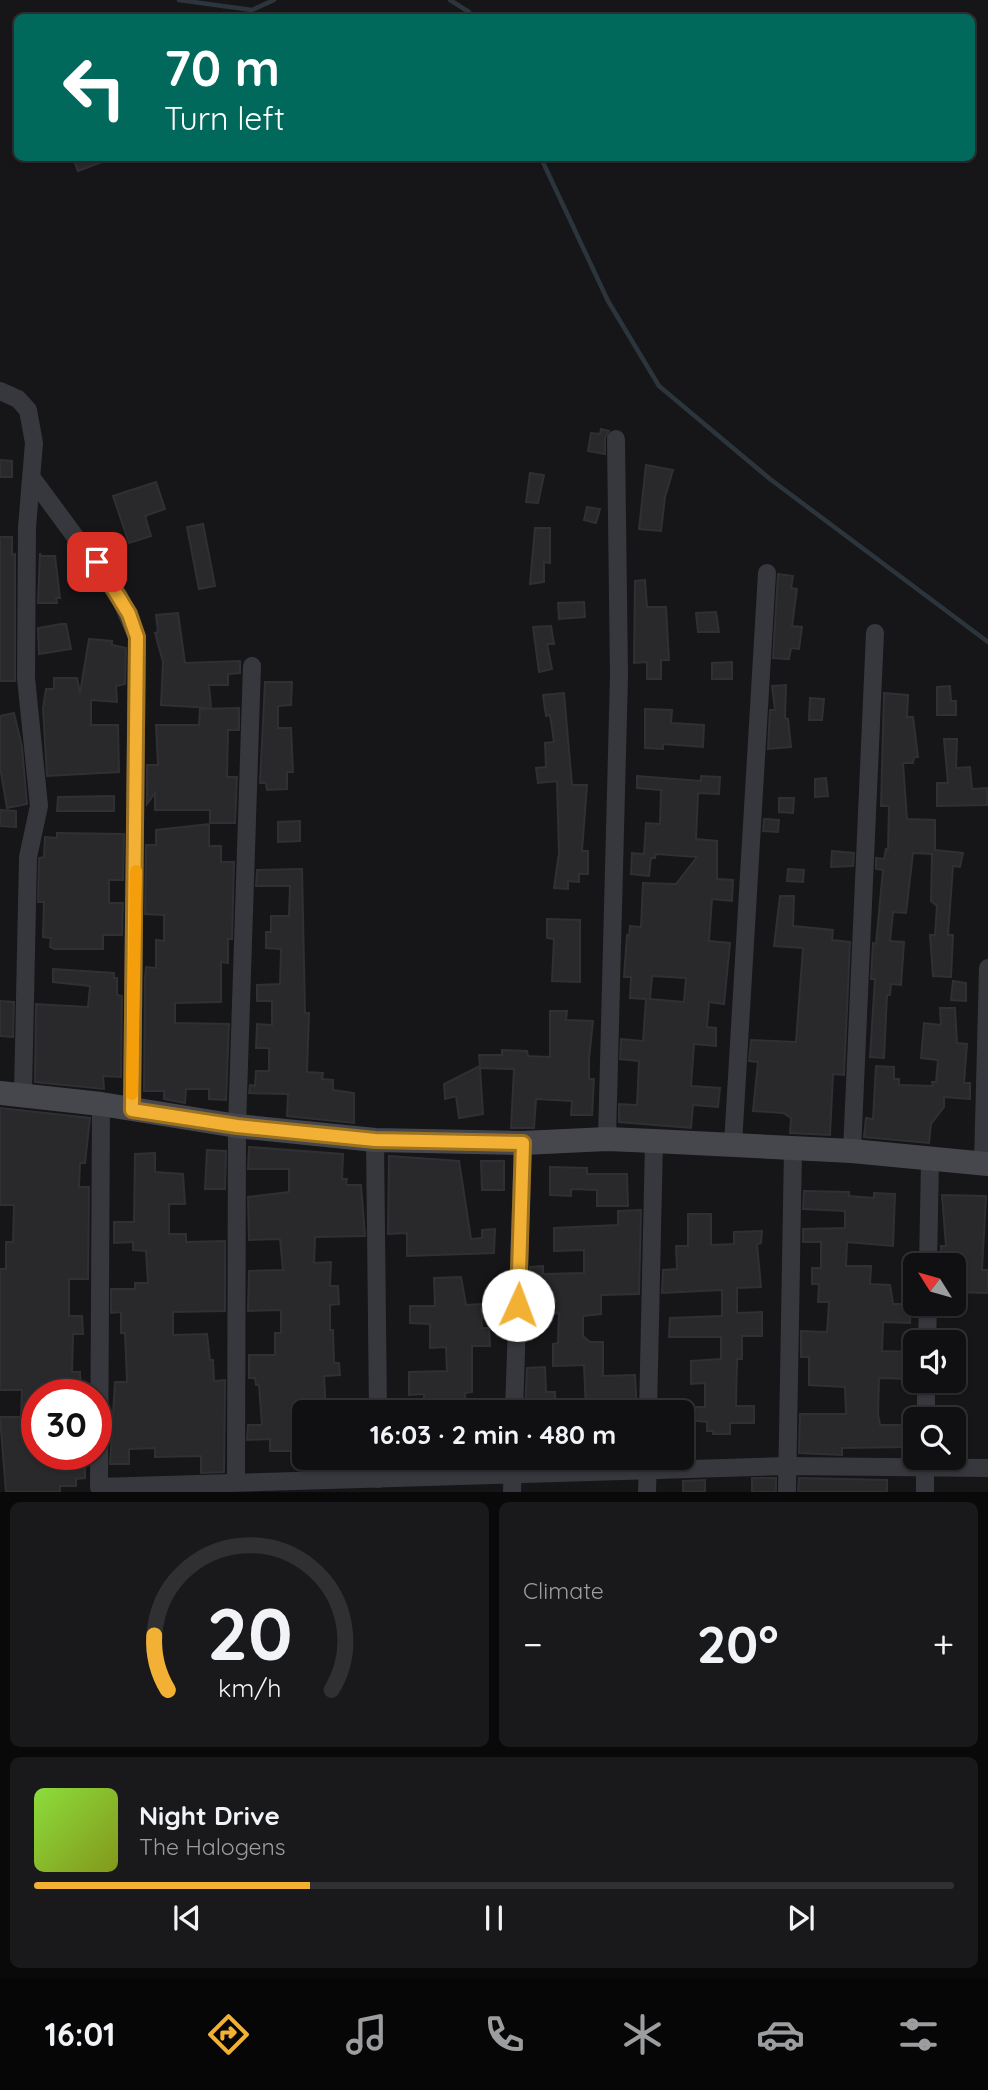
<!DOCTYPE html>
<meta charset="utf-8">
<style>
body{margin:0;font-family:Quicksand,sans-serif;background:#19191b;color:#f1f3f6;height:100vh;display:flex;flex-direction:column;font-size:26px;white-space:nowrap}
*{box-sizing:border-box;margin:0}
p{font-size:23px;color:#9c9d9f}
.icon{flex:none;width:38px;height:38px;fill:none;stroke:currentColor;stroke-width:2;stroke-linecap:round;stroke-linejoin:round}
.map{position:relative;height:1492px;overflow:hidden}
.panel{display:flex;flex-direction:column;gap:10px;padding:10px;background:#09090a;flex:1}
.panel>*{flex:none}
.hud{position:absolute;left:14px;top:14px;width:961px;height:147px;border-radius:10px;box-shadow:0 2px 5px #0004,0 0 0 2px #303032;background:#00695c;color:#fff;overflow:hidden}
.needle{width:46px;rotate:307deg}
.controls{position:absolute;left:903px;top:1253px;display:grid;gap:14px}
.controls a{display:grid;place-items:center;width:63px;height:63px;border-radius:10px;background:#101012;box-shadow:0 2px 5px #0004,0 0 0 2px #303032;font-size:35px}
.speed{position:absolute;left:21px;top:1379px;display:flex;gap:14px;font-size:35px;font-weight:700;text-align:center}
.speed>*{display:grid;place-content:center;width:91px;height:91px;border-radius:50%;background:#101012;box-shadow:0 2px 5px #0004,0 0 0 2px #303032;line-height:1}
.speed .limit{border:10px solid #d22;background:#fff;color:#111}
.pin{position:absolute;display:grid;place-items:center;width:60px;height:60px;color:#fff;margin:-30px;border-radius:14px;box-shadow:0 4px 10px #0006}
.me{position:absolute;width:77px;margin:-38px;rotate:2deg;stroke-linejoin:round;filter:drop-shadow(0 0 5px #0008)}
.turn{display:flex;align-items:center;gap:24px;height:147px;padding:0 35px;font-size:32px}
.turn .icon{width:91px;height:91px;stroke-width:2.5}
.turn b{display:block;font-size:49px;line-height:60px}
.big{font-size:52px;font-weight:700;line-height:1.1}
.panel .card{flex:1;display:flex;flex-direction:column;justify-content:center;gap:10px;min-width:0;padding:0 24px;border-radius:10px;background:#19191b}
.panel .dial{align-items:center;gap:0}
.dial svg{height:182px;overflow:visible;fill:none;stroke:#303032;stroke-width:7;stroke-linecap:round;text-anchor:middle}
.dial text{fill:#f1f3f6;stroke:none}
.song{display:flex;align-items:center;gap:21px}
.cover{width:84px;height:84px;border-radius:10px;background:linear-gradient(135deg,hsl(90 70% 55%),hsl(70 70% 35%))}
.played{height:7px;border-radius:4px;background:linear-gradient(90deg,#f2b134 30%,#303032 30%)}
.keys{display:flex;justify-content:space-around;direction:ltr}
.heat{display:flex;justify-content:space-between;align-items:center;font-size:38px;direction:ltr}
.panel .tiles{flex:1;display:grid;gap:10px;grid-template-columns:1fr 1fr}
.card:last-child{grid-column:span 2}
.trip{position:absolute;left:292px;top:1400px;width:402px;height:70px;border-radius:10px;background:#101012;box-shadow:0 2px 5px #0004,0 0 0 2px #303032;font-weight:700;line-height:70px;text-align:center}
.dock{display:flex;height:112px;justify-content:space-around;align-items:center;background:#060607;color:#9c9d9f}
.dock .icon{width:49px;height:49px}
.dock .active{color:#f2b134}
.dock b{font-size:32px;color:#f1f3f6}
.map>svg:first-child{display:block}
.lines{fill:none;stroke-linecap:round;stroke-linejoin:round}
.stream{stroke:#2c353c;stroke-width:4.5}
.building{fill:#29292c;stroke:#303034;stroke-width:2;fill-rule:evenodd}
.street{stroke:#37383d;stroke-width:18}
.secondary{stroke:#45474d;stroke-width:24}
.route-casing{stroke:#9d7322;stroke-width:18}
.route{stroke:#f2b134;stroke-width:12}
.slow{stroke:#f59e0b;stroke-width:12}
</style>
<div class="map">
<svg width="988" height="1492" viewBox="0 0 988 1492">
<rect width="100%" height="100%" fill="#161618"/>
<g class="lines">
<g class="stream">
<path d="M179 0 252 10 274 0"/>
<path d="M450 0 469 12 472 18"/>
<path d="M541 158 608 301 659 386 770 479 988 642"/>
</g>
</g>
<g class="building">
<path d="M73 158H110V159L78 171Z"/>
<path d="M601 429 609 431 605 438V454L588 451 591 433 600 434Z"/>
<path d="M0 460 12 461V477H0Z"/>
<path d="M646 465 673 470 665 497 661 531 639 529Z"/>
<path d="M530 473 544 475 538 503 526 502Z"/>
<path d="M156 482 165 509 145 516 151 536 129 543 113 496Z"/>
<path d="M587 507 600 509 596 523 584 520Z"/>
<path d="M203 524 215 586 199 589 187 527Z"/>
<path d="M535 528H550V563L544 562V582L530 584Z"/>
<path d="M0 537H12V555L15 554V681H0Z"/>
<path d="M40 553 41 556H55L60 598H56L57 603H38Z"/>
<path d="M778 574 793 576 791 588 797 589 792 626 802 627 799 649 791 648 789 659H787L773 658Z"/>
<path d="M645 580 647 607H666L669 660H661V679H647V662L634 663 635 581Z"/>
<path d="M584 602 585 617 559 619 558 603Z"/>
<path d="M716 612 719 632H698L696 613Z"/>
<path d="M178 613 185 663 240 661V673L228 674V685H209L211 708 161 705 163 662 155 633 158 632 156 615Z"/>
<path d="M61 624H66L71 649 39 654 38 628Z"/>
<path d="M551 626 554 644H547L552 669 539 672 533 627Z"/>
<path d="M89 639 112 641V645L126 648 125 684 116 686 117 702 91 700V725H118L119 772 47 776 43 708 46 689H54V678H77L80 693Z"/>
<path d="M732 662V679H712V663Z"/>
<path d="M265 682H292L291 705 278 706V728H291L293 772H287V789L267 790 266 783H260Z"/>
<path d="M786 685 785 718 788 719 791 747 768 749 770 710H775L772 686Z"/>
<path d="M950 686 951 701H956V715H937V687Z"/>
<path d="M564 693 572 785H587L582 851H588V874H579V882L568 881V889L554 888 559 853 557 781 538 783 536 768 546 767 545 743 554 742 550 715 546 716 543 695Z"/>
<path d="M884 693 908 695 907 717H913L918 757H914L913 763H903L907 819 935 820V850L963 853 960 867 953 866 948 935H953L951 977 933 976 930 935H935L937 906 931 901 932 854 913 853 906 913 893 912 890 941 904 942 901 985 891 984 890 995H887L884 1058 870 1057 875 979H871L873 943 876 944 883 870 876 869V858L884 859 886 849H888L889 806H881Z"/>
<path d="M810 698 824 699 822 720H809Z"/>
<path d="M239 708V730H228L227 777H237L235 823H210V810H155V793L147 804V765H158L156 725H199L200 709Z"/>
<path d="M645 709 672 710 671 723 704 725 703 747 663 744V749L645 748Z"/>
<path d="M14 713 22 747 27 804 7 808 0 767V716Z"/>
<path d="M944 739H957L956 768 970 767 972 789 987 788V805L937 806V783H948Z"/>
<path d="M637 776 701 781V776L720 777 719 794 698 793 696 839 717 841V879L733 880 732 901 712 899 709 941 730 943 724 1004 709 1002 707 1027 716 1028V1046L694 1044 691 1086 720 1088 718 1107 693 1105 691 1128 619 1122V1104L637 1105 639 1061 620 1059 621 1039 643 1041 646 999 630 998 631 977H624L627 935 629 936 630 926 641 927 643 883 676 884 697 857 656 854 655 858H651L649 876 631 874 632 853 644 854 646 823 660 824 661 790 637 788ZM652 976 686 978 684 1002 650 999Z"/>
<path d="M826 778 828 796 815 797V779Z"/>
<path d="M114 796V811H57L58 797Z"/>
<path d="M779 798H794L793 813 779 812Z"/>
<path d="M0 810 16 811V827L0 826Z"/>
<path d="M764 819 779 820 778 832 763 831Z"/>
<path d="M300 821V841L278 842V822Z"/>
<path d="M209 824V846H221V862H234L232 939H228V963L221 962V1002L175 1003V1023L229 1024 226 1100 209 1099V1089H186L185 1103 164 1099V1091H144L145 977 146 967 156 968V940L164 941V915L145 914 146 845H156V830Z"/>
<path d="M57 833 124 834 123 880H109V903H123L122 935H103V949H54L50 947 51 938 43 937 44 902H38L39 858 44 857 45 837 57 838Z"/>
<path d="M832 851 854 853 853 866 831 867Z"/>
<path d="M302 869 305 1013H309L307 1072 323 1073 322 1079 333 1080V1090L354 1093V1123L287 1116 288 1094 249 1093 250 1085 255 1086 256 1071H269V1048H256L257 1024 272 1025V1001H257V985L280 984 281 949 266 948V932H271V916H289L290 886H256L257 870Z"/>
<path d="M788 869 804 870 803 882 787 881Z"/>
<path d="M780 896H794L793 926 833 930 832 940 850 942 844 1075 833 1074 830 1135 790 1133 791 1118 783 1113 753 1111 758 1062 749 1061 751 1040 796 1042 803 948 774 946Z"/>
<path d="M547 919 580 920V982L552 981 554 939 547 938Z"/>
<path d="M53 969 114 973V978H117V995L122 996 121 1077 103 1076 104 1089 35 1082 36 1004 88 1007 90 986 53 982Z"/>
<path d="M953 981 966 983V1001L951 1000Z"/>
<path d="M0 1001 14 1002 13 1037 0 1036Z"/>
<path d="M940 1008H955L957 1043 967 1044 964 1083H970V1099L944 1097V1107L931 1124 929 1143 864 1137 866 1118 873 1119 876 1066 894 1067V1079H899V1085L933 1086 932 1082H936L938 1060 921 1058 924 1023 941 1025Z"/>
<path d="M550 1011H567L566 1020 593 1021 589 1059V1079H594L592 1115H571L572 1101 536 1099 534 1128H511L514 1069 480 1068 483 1114 459 1118 456 1096 445 1099 444 1084 480 1066 479 1055H502V1050L527 1051 528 1056 550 1057Z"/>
<path d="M0 1108 90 1118 85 1163H80L79 1187H89L88 1279H69V1316H82L83 1334H73L72 1372H80L81 1390H65V1395H37V1454H85V1478L76 1479V1486H60V1492H6L0 1417H21L22 1390H0V1269H6V1242H13L14 1205H0Z"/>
<path d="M249 1147 343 1154 342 1179H347L346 1185H361L365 1236 315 1237 314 1263 331 1262 330 1286H338L339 1304 330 1305V1330H333L334 1363H339L340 1375 324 1376 326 1412H304V1433H293L291 1451H270V1439L247 1440 248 1425H262L259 1385H256L255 1378H249V1355H275V1333H281V1310L248 1311 249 1271 283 1270 280 1239 249 1240 248 1197 289 1192V1169H248Z"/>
<path d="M207 1150 226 1151 225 1189H205Z"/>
<path d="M155 1153V1172L183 1174 185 1204H169V1234H186V1242L225 1241V1311L173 1312V1335L207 1334 210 1360H213L214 1381 225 1380 224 1472 201 1473V1456L155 1457V1448L129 1449V1464H110L115 1382H127L125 1333H121V1312L111 1313V1289H135V1283H148L146 1251 133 1250V1242L114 1243V1222H134L135 1154Z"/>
<path d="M389 1156 459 1161 471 1239 482 1238V1230L495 1229 494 1253 407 1256V1233L388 1234Z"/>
<path d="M481 1161H504V1190H482Z"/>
<path d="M550 1167 587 1168V1174H627L628 1206H597V1190L571 1189V1196L550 1195Z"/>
<path d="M804 1191 849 1192V1196L874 1198V1193L895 1194 893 1246 847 1242 846 1266H871L870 1284 890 1285 893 1304H911L910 1323 883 1322 882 1351 915 1352 913 1379 879 1378 878 1414 880 1425H909L907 1447 842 1448V1455L799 1453 800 1414H846L845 1387 809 1385V1357H801V1331L827 1332 829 1302H818L819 1284H812V1268H821V1242H803V1229L845 1228V1211L803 1209Z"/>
<path d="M942 1195 986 1196 982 1270H988V1293L956 1292 957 1264H941V1246H946Z"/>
<path d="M641 1210 639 1294 601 1295V1314L583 1316V1336L590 1342H603V1376L635 1375 637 1412H608V1409L586 1411 584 1365 553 1366V1344L558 1343 559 1313 530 1314V1267L543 1266V1274L584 1273V1250L554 1251V1228L618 1225V1211Z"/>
<path d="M688 1214H711V1245L734 1244V1232L762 1231 761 1243 757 1244 761 1287 737 1288V1313L762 1312V1336H742V1359H737L736 1406H754V1423H730V1434H713V1431H707V1422L682 1419V1407H705V1383L691 1384V1361L721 1359V1337H669L670 1318 722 1316V1290L662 1293 663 1270 677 1269 676 1246H688Z"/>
<path d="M461 1277 466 1305 481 1304 482 1328H489L490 1346H472V1392L465 1393 466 1412H424V1394L409 1395V1372L447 1371 446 1347 430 1348V1324L410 1323V1306H435L434 1278Z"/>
<path d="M545 1367 546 1392H555L556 1412H525L527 1368Z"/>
<rect x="752" y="1478" width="24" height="14"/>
<path d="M799 1478 887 1480V1492H798Z"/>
<path d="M705 1480V1492H683V1481Z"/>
</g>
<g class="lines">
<g class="street">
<path d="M0 391 18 399 28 410 34 443 27 527 26 678 39 806 28 857 23 1094"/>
<path d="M32 478 119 596 137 637 132 1110"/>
<path d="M101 1104 99 1487 787 1466 988 1468"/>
<path d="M607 1139 619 676 616 439"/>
<path d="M375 1140 378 1412"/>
<path d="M733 1144 767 573"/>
<path d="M852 1151 875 633"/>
<path d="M983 1164 988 968"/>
<path d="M928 1265 930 1160"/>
<path d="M927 1342 928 1304"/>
<path d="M514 1412 523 1143"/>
<path d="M648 1412 654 1141"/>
<path d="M926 1419V1381"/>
<path d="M378 1458V1479"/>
<path d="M236 1482 237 1126 252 666"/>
<path d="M512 1492 513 1458"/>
<path d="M647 1492 648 1460"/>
<path d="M787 1492 793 1148"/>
<path d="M925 1492V1458"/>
</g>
<path class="secondary" d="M0 1093 101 1104 237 1126 375 1140 523 1143 607 1139 654 1141 852 1151 988 1164"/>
</g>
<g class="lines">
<g class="route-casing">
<path id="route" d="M97 562 129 614 137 637 132 1110 237 1126 375 1140 523 1143 518 1305"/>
</g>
<use href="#route" class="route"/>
<path class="slow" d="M132 1094 136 871"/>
</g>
</svg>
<div class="controls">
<a><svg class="needle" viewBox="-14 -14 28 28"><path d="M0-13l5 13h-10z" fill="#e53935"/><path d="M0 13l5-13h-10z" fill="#9c9d9f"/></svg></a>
<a><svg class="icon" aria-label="sound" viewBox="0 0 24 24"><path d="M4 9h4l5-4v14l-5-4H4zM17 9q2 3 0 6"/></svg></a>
<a><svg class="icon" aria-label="search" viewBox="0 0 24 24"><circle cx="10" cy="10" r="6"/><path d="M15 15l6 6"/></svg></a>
</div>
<div class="speed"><div class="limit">30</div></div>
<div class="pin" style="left:97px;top:562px;background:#d93025"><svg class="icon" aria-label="arrive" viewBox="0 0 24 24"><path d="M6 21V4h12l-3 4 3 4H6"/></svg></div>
<svg class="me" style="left:518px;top:1305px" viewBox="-20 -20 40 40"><circle r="19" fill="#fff"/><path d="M0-13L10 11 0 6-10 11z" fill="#f2b134"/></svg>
<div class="trip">16:03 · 2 min · 480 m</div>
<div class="hud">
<div class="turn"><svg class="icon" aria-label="left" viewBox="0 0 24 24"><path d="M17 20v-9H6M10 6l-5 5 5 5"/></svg><div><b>70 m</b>Turn left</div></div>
</div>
</div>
<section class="panel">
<div class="tiles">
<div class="card dial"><svg viewBox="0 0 100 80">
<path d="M14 69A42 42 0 1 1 86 69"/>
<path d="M14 69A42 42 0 0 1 8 45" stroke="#f2b134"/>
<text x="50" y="56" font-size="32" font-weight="700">20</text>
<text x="50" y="72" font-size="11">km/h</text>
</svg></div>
<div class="card"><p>Climate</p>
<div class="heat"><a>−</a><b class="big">20°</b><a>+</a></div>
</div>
<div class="card">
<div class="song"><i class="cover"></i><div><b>Night Drive</b><p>The Halogens</p></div></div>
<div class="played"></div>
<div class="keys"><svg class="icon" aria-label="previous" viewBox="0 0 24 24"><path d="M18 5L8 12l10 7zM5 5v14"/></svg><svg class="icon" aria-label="pause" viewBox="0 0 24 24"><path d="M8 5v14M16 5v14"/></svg><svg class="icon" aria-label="next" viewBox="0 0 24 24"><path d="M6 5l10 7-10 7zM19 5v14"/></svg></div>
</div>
</div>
</section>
<nav class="dock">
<b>16:01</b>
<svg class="icon active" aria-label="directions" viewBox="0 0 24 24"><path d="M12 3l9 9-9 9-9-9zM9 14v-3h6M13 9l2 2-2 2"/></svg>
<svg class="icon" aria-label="music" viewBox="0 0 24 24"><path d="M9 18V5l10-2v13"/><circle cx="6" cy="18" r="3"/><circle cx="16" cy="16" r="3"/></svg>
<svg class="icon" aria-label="phone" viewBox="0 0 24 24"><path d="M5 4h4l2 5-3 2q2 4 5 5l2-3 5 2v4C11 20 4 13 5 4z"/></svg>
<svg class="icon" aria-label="climate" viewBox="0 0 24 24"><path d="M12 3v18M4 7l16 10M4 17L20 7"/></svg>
<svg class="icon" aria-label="car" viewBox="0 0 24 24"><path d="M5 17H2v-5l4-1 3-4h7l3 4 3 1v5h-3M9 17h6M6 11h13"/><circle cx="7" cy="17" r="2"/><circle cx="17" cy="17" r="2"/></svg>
<svg class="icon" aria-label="filters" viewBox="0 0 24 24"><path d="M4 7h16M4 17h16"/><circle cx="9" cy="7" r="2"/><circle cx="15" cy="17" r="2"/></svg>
</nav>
